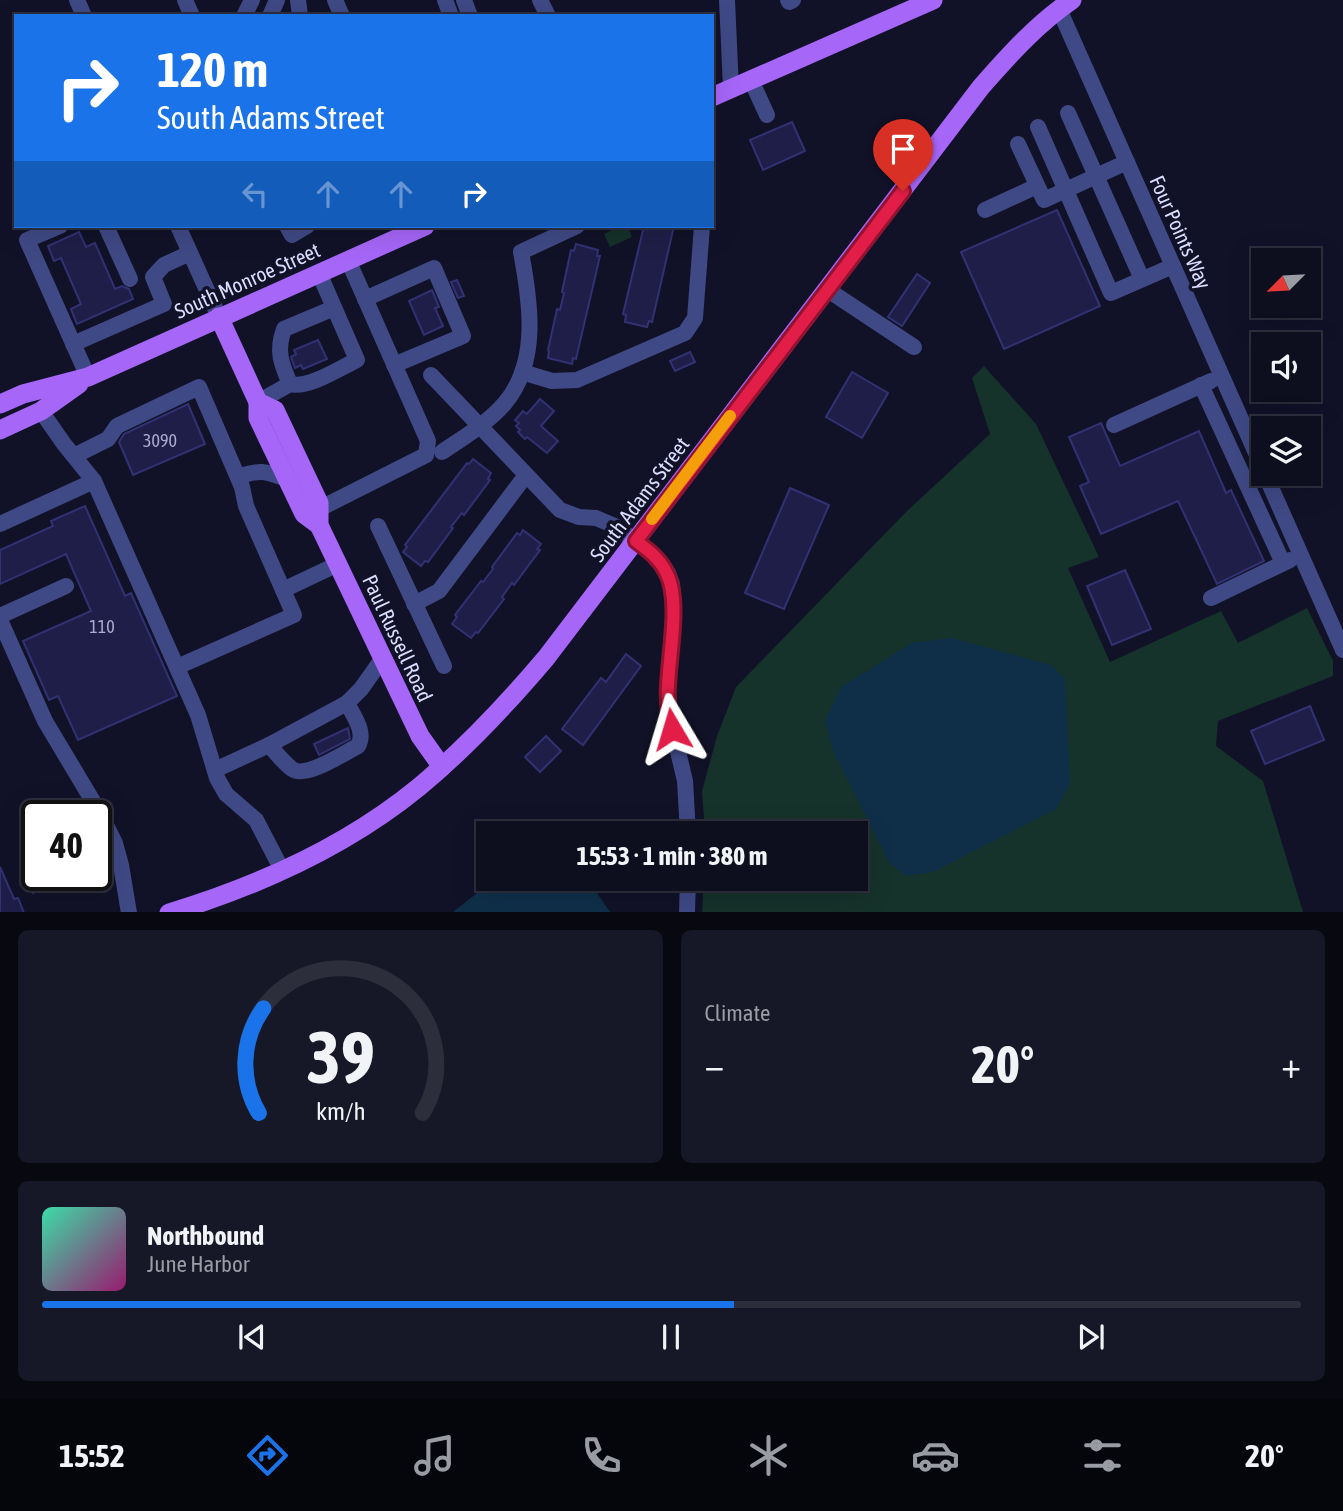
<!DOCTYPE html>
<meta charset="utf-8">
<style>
body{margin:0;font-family:"Asap Condensed",sans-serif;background:#161727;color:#f1f3f6;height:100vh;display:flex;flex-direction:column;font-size:26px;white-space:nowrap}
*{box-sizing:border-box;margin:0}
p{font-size:23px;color:#9a9ca4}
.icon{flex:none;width:38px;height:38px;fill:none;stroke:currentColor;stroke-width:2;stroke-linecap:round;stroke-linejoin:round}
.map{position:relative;height:912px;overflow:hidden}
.drawer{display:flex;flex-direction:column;gap:18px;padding:18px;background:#070810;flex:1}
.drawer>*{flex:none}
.hud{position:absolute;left:14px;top:14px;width:700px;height:214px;border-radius:0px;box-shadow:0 7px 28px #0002,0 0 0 2px #2d2e3c;background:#1a73e8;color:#fff;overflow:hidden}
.needle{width:46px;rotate:246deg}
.tools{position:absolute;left:1251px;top:248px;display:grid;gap:14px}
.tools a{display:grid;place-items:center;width:70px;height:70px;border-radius:0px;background:#0d0e1e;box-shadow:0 7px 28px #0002,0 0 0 2px #2d2e3c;font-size:35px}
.speed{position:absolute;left:21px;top:800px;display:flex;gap:14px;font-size:35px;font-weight:700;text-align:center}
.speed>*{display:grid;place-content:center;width:91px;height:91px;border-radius:50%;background:#0d0e1e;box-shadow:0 7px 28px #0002,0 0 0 2px #2d2e3c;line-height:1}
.speed .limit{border:4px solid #111;border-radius:10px;background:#fff;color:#111}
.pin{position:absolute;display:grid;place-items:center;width:60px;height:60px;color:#fff;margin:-72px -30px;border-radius:50% 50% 50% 0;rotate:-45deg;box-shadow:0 0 7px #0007}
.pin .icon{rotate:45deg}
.me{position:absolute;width:77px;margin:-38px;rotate:353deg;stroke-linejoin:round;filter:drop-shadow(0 0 5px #0008)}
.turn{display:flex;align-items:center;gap:24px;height:147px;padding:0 28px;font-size:32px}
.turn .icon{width:91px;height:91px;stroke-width:2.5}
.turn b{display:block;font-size:49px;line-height:60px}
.lanes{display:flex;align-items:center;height:66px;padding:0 28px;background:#0003;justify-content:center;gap:35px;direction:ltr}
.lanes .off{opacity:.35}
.big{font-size:52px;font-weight:700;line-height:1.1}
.drawer .tile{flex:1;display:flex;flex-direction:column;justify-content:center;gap:10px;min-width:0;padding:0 24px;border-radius:10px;background:#161727}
.drawer .dial{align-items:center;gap:0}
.dial svg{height:182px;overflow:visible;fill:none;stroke:#2d2e3c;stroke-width:7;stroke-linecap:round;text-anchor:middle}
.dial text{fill:#f1f3f6;stroke:none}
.song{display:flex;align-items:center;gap:21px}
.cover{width:84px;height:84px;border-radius:10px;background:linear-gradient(135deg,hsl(160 70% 55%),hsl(320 70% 35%))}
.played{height:7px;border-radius:4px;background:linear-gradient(90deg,#1a73e8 55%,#2d2e3c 55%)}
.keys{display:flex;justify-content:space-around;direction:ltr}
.heat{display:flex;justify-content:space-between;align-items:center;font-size:38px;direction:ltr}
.drawer .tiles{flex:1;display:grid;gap:18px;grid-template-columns:1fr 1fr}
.tile:last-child{grid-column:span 2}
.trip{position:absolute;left:476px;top:821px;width:392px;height:70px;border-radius:0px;background:#0d0e1e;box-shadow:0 7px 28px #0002,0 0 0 2px #2d2e3c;font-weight:700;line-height:70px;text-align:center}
.dock{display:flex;height:112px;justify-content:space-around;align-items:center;background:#05060c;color:#9a9ca4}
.dock .icon{width:49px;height:49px}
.dock .active{color:#1a73e8}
.dock b{font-size:32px;color:#f1f3f6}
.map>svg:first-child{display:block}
.green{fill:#15322b}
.water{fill:#0f2f49}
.building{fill:#1f1e48;stroke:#323173;stroke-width:2}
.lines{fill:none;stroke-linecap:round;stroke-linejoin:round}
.minor{stroke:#3f4985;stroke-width:16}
.major{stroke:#a666f8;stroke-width:19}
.route-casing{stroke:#92132f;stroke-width:18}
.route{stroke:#e11d48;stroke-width:12}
.slow{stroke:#f59e0b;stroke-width:12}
.labels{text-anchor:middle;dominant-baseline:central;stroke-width:7;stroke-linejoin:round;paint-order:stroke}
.number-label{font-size:18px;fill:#abadd0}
.street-label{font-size:21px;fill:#daddfd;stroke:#111228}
</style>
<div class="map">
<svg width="1343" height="913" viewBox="0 0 1343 913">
<rect width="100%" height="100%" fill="#111228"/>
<g class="green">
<path d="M621 226H627L632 237 610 247 604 234Z"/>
<path d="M984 366 1036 424 1099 557 1068 568 1110 662 1221 611 1238 643 1307 608 1333 661V676L1218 721 1216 746 1263 781 1303 912H702L704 879 856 878V833H705L702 791 717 736 736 687 906 512 990 434 972 378Z"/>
</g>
<g class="water">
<path d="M951 638 1051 665 1065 679 1070 784 1056 809 933 872 905 876 889 862 833 751 825 721 841 687 912 643Z"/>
<path d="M496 878 582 879 590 883 610 912H453Z"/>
</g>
<g class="building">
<path d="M792 122 805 151 763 170 750 140Z"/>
<path d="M1057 210 1100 306 1004 349 961 252Z"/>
<path d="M644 226H674L652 322 649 321 647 327 625 322 626 315 623 314Z"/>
<path d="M79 232 86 247 95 243 115 289 122 286 129 289 133 299 77 324 71 309 81 304 61 258 54 261 48 246Z"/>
<path d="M576 244 598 250 597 256H600L576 359 573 358 572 364 548 358 549 351 548 350 557 309 560 310 564 293 562 292 571 250 574 251Z"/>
<path d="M917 274 930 283 902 326 888 317Z"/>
<path d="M457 280 464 296 458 298 451 282Z"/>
<path d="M432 290 439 307 435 308 443 326 424 335 409 301Z"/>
<path d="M318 340 327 359 303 369 301 365 295 368 291 357 296 354 294 350Z"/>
<path d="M690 352 695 362 675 371 670 361Z"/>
<path d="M852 372 888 393 862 438 826 417Z"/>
<path d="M540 399 554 411 541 426 558 441 547 453 527 437 525 439 518 432 520 430 516 426 519 423 515 420 523 411 527 414Z"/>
<path d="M188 404 205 444 133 475 119 442 124 434Z"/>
<path d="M1101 423 1120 466 1199 431 1226 493 1231 490 1264 561 1217 584 1178 501 1101 534 1080 486 1089 482 1069 437Z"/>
<path d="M473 459 491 473 488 479 490 480 464 515 462 513 451 527 453 528 428 562 425 561 421 566 403 552 407 547 405 545 467 463 469 464Z"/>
<path d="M790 488 829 505 784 609 745 593Z"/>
<path d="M85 506 125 596 131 593 177 696 78 740 58 696 49 700 23 641 91 611 66 554 0 584V550L53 526 51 521Z"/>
<path d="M523 530 541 544 537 549 540 550 514 585 512 583 502 597 504 599 478 633 476 632 471 638 452 624 457 617 455 615 481 581 483 582 493 569 492 567 517 533 520 535Z"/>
<path d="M1125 570 1151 629 1112 645 1087 586Z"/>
<path d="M626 654 641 666 583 745 562 729 601 678 606 682Z"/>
<path d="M1310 706 1324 740 1265 764 1251 731Z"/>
<path d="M348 728 350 739 319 755 314 744Z"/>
<path d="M546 736 561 751 540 772 525 757Z"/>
<path d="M37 859V875H73L33 893 21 866Z"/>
<path d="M0 867 14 899 18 898 24 913H0Z"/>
</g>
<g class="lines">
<g class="minor">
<path d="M77 0 84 16"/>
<path d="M185 0 192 16"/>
<path d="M298 0 300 16"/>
<path d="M335 0 342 16"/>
<path d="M445 0 451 16"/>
<path d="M464 0 470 16"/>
<path d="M540 0 548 16"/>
<path d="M727 0 731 89"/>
<path d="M788 0 789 2 793 0"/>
<path d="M1059 9 1264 471"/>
<path d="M244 16 252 0"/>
<path d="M270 16 277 0"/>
<path d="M751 80 767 115"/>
<path d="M1068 113 1142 279"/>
<path d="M1038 127 1111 293 1173 266"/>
<path d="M1018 144 1044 200 1127 162"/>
<path d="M985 210 1037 186"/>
<path d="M60 226 27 240 88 377"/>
<path d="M106 226 130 279"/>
<path d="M178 226 219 317"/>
<path d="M287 226 292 235 307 226"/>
<path d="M828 290 914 347"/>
<path d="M365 299 434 268 463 336 394 365"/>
<path d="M73 344 164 304 153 277 164 265 190 253"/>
<path d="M522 372 552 381 577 380 685 333 695 318 702 226"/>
<path d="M431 375 560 510 579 517 596 518 615 526 651 552 662 564 668 573 672 584 674 605 668 688V709L685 781 688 833"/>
<path d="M290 384C281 363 276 351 284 329L334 308"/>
<path d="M1201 385 1283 563"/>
<path d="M258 402 290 384C308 389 340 368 357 360L319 273"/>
<path d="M41 411 64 444 94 481 198 715 217 778 226 794 256 820 282 870"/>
<path d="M1114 425 1211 381"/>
<path d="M442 452C464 437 488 423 505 403 540 361 530 300 521 252L577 226"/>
<path d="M74 456 108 439 117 426 199 387 242 487 246 506 294 615 177 667"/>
<path d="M1265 474 1343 650"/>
<path d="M238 477C260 469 265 471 287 479"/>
<path d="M319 509 426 455 428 441 348 260"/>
<path d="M0 524 94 481"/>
<path d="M378 526 444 666"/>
<path d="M283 590 338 564"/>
<path d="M1211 598 1290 560"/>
<path d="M414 604 439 591 526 475"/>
<path d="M0 616 66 586"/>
<path d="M0 620 45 721 100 813 115 843 121 865 129 913"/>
<path d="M269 745C276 753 284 763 292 769 306 779 344 753 358 746 366 732 354 717 347 703"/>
<path d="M215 770 269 745 347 703 361 689 383 658"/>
<path d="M687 913 688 878"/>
</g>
<g class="major">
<path d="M712 97 933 0"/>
<path d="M219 317 258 402V418L304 514 319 525"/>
<path d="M258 402 275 410 319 503V525L420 736 442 767"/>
<path d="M0 404 23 394 88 377 425 226"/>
<path d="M0 430 41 411 79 384"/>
<path d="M169 913C258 886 347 846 419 787 466 748 507 704 546 658L981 87C1009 55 1037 24 1072 0"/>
</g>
</g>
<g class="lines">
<g class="route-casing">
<path id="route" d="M672 729C669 715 667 700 668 686 669 654 681 599 666 572 659 558 648 550 636 541L903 191"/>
</g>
<use href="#route" class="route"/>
<path class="slow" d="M652 519 730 416"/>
</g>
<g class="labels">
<g class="number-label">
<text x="160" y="440">3090</text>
<text x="102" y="626">110</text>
</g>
<g class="street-label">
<text transform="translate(1181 232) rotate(66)">Four Points Way</text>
<text transform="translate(247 280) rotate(-24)">South Monroe Street</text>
<text transform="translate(639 499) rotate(-53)">South Adams Street</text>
<text transform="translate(398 638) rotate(65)">Paul Russell Road</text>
</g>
</g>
</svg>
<div class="tools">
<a><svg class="needle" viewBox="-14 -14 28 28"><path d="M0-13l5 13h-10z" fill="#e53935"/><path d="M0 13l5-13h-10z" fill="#9a9ca4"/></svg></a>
<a><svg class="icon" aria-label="sound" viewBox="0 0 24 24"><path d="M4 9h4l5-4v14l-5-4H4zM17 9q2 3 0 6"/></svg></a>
<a><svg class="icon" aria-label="layers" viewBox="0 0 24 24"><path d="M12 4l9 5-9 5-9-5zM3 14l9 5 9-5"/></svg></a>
</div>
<div class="speed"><div class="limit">40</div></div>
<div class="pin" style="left:903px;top:191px;background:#d93025"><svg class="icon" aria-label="arrive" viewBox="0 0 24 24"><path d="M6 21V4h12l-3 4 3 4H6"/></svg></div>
<svg class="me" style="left:672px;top:729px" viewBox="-20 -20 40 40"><path d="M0-17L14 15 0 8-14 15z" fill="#e11d48" stroke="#fff" stroke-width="4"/></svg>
<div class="trip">15:53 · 1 min · 380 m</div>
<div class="hud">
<div class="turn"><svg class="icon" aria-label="right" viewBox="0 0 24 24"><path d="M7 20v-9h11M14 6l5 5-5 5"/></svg><div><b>120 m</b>South Adams Street</div></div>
<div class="lanes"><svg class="icon off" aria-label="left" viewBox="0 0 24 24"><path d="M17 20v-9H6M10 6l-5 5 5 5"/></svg><svg class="icon off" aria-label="ahead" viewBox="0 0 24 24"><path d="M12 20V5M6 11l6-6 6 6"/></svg><svg class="icon off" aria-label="ahead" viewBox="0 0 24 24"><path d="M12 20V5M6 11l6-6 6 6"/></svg><svg class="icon" aria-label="right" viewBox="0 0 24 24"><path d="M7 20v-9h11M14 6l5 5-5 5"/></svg></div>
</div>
</div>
<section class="drawer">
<div class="tiles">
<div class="tile dial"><svg viewBox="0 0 100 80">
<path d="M14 69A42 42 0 1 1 86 69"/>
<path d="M14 69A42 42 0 0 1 16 23" stroke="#1a73e8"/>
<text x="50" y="56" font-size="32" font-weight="700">39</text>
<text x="50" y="72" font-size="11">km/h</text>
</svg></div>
<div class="tile"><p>Climate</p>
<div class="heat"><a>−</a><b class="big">20°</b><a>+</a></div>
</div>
<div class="tile">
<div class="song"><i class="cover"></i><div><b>Northbound</b><p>June Harbor</p></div></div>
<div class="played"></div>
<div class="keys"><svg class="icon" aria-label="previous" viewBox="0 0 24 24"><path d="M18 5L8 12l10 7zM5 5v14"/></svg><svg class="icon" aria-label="pause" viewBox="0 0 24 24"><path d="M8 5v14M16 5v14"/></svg><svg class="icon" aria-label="next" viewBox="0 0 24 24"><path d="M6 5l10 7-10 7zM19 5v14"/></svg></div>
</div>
</div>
</section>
<nav class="dock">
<b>15:52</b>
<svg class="icon active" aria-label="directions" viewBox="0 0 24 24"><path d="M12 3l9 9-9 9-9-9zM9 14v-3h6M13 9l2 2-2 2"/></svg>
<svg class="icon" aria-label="music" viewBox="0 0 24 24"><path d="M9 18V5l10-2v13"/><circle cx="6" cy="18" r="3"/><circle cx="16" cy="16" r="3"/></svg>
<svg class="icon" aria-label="phone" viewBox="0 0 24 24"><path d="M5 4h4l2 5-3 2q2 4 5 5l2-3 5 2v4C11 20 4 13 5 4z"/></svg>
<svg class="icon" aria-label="climate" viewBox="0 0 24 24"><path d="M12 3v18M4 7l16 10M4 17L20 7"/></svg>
<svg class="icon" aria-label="car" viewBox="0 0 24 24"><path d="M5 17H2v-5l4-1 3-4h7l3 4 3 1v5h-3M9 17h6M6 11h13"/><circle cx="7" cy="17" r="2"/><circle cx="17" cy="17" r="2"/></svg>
<svg class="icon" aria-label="filters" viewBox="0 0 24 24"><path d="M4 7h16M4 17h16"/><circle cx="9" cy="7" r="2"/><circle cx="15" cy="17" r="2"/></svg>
<b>20°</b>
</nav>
